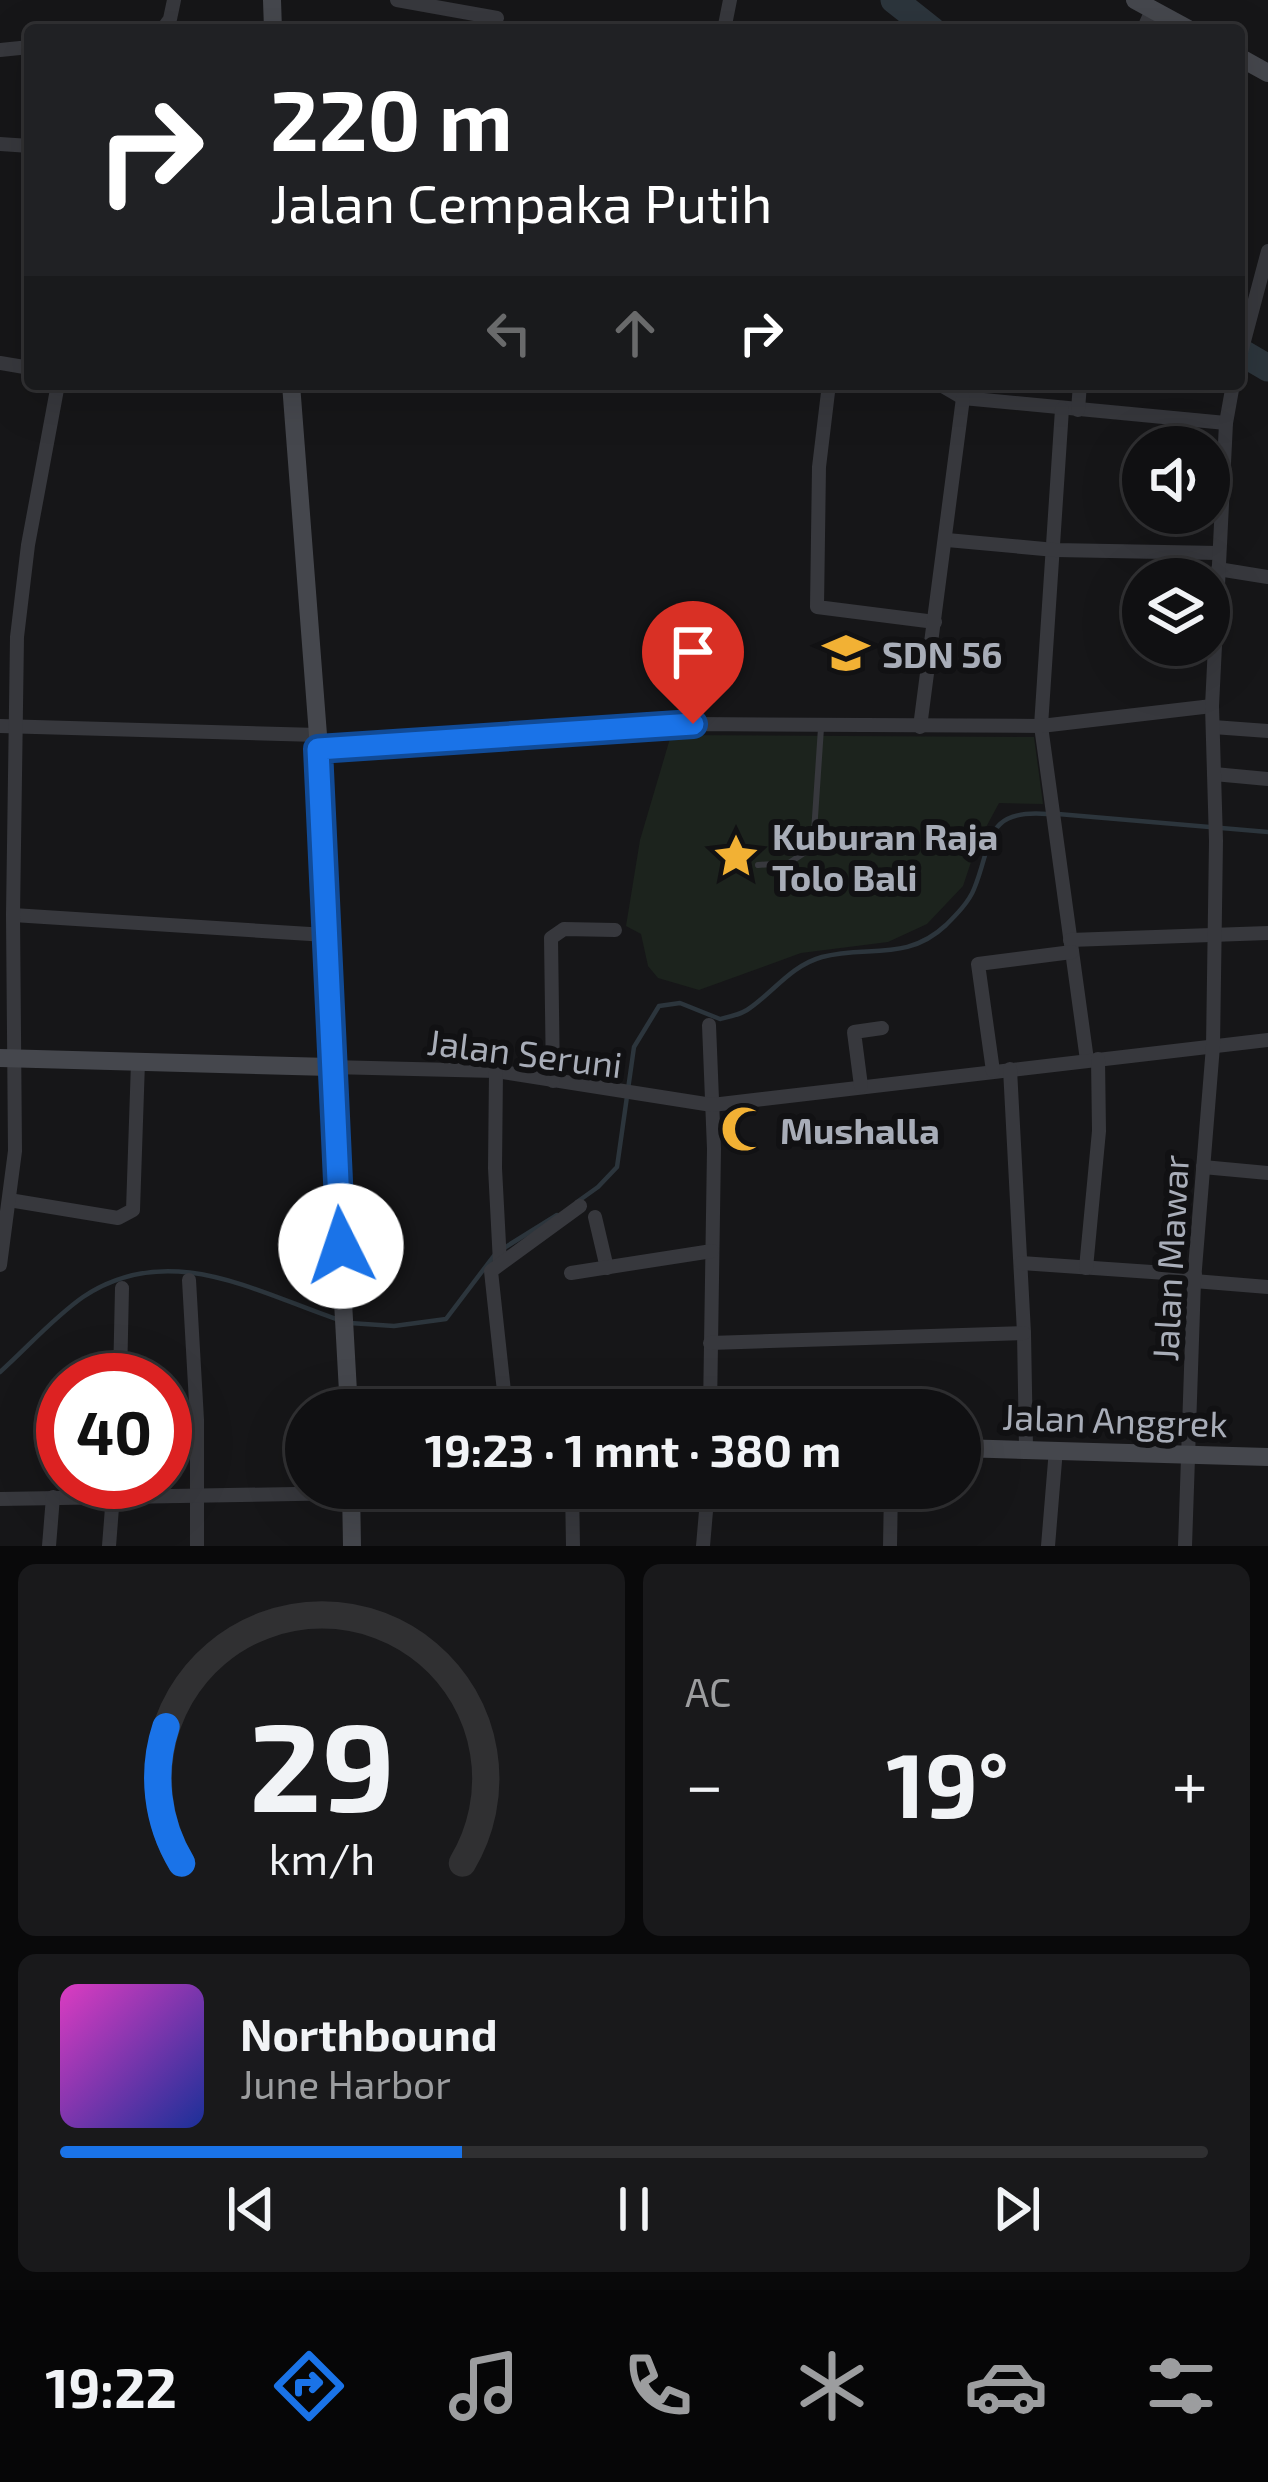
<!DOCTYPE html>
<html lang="id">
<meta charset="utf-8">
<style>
body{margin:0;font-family:"Exo 2",sans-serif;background:#19191b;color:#f1f3f6;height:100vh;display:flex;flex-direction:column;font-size:45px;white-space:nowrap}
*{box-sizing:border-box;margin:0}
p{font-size:39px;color:#9c9d9f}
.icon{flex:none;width:66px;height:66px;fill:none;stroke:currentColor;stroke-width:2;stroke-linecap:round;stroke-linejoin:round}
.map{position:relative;height:1546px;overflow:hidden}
.sheet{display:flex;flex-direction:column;gap:18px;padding:18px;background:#09090a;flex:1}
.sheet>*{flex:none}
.hud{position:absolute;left:24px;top:24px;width:1221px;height:366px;border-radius:12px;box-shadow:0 12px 48px #0002,0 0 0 3px #303032;background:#202124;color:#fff;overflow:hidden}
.fabs{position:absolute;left:1122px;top:426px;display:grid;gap:24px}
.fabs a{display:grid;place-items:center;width:108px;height:108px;border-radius:50%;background:#101012;box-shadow:0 12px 48px #0002,0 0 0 3px #303032;font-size:60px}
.speed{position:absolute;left:36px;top:1353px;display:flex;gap:24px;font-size:60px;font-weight:700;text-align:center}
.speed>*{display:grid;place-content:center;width:156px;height:156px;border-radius:50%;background:#101012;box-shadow:0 12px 48px #0002,0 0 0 3px #303032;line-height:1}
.speed .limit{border:18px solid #d22;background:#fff;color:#111}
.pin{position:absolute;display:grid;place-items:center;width:102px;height:102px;color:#fff;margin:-123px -51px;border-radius:50% 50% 50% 0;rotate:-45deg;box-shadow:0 0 12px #0007}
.pin .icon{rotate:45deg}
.me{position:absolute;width:132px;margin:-66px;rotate:356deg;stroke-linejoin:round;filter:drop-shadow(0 0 9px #0008)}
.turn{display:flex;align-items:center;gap:42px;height:252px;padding:0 48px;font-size:54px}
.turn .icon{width:156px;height:156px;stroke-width:2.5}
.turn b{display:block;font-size:84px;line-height:102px}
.lanes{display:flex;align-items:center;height:114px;padding:0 48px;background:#0003;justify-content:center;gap:60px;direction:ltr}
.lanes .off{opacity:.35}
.big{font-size:90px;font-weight:700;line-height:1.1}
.sheet .tile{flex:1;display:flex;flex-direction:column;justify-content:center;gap:18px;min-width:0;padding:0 42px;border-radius:18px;background:#19191b}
.sheet .dial{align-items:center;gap:0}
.dial svg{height:312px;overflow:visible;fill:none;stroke:#303032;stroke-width:7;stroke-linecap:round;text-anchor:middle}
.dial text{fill:#f1f3f6;stroke:none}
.song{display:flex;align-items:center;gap:36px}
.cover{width:144px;height:144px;border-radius:18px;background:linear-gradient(135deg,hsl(310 70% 55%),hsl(230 70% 35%))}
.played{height:12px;border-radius:6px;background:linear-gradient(90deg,#1a73e8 35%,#303032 35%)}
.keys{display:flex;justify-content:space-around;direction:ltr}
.heat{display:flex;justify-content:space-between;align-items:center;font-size:66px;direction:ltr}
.sheet .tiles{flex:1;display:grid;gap:18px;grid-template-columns:1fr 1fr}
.tile:last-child{grid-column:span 2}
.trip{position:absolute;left:285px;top:1389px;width:696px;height:120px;border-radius:60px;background:#101012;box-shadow:0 12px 48px #0002,0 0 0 3px #303032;font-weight:700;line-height:120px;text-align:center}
.tabs{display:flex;height:192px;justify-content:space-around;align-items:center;background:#060607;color:#9c9d9f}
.tabs .icon{width:84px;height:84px}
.tabs .current{color:#1a73e8}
.tabs b{font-size:54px;color:#f1f3f6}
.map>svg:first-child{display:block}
.green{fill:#1c231d}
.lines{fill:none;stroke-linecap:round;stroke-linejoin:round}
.stream{stroke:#2c353c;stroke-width:4.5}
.river{stroke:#2c353c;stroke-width:27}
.lane{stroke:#37383d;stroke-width:6}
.street{stroke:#37383d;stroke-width:14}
.secondary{stroke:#45474d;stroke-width:18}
.route-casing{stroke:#114b97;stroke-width:30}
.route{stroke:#1a73e8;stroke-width:21}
.labels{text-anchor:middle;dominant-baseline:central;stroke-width:12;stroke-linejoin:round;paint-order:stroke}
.poi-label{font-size:36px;font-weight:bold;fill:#a8adb8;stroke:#111113;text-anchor:start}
.street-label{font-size:36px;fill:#a8adb8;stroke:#111113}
</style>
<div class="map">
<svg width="1268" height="1546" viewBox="0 0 1268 1546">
<rect width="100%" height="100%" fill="#161618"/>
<path class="green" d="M671 735 1034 737 1043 804 999 803 977 844 963 886 927 924 888 942 801 953 699 990 658 978 648 966 641 934 626 926 640 840Z"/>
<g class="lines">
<g class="stream">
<path d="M1058 814 1268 832"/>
<path d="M577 1202 598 1187 617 1167 634 1047 659 1006 680 1003 720 1019C729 1017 739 1015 747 1010 773 993 790 966 822 957 867 945 907 962 946 925 956 915 969 902 974 889 993 843 983 809 1047 814"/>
<path d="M350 1323 394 1326 446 1319 496 1253 557 1215"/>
<path d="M0 1372C27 1348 53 1318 83 1297 168 1240 254 1291 339 1320"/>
</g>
<g class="river">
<path d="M894 0 932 30"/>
<path d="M1239 351 1268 368"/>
</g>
<path class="lane" d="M758 865 789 863 813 847 821 728"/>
<g class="street">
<path d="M397 0 497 18"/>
<path d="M162 30 170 19 174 0"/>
<path d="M724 30 730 0"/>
<path d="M1143 30 1152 10"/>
<path d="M0 50 30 47"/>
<path d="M0 144 30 146"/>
<path d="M1239 360 1268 251"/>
<path d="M0 363 30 368"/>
<path d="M263 384H357"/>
<path d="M829 384 819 467 817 607 935 622"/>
<path d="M939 384 963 398 1226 423"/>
<path d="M1062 409 1041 726 1087 1060"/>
<path d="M1078 410 1080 384"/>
<path d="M947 540 1055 550 1219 553"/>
<path d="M1218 569 1268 577"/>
<path d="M0 726 318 735"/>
<path d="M920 727 963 398"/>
<path d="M1213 727 1268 731"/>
<path d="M318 749 693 724 1041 726 1212 706"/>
<path d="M1214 774 1268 779"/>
<path d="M13 915 326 935"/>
<path d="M1070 940 1268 933"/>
<path d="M709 1025 714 1149 710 1410"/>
<path d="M330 1067 496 1071 712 1105 1268 1040"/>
<path d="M1010 1069 1024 1333 1026 1447"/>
<path d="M496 1071 495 1168 500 1263"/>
<path d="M993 1071 978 964 1072 952"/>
<path d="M553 1081 551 938 564 929 615 930"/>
<path d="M861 1086 854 1032 882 1028"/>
<path d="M1203 1167 1268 1173"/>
<path d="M9 1200 118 1218 133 1210 138 1062"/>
<path d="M595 1217 607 1268"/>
<path d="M1021 1263 1195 1275"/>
<path d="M0 1265 15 1151 13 915 17 637 28 545 58 384"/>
<path d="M1086 1268 1099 1131 1098 1059"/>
<path d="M571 1273 712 1251"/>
<path d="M189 1280 197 1420V1546"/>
<path d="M1194 1281 1268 1287"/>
<path d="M710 1343 1024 1333"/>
<path d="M120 1380 122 1288"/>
<path d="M506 1410 491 1271 580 1206"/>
<path d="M572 1488 573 1546"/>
<path d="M0 1499 351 1493"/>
<path d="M49 1546 53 1497"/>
<path d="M109 1546 114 1482"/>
<path d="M703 1546 708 1488"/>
<path d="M890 1546 891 1488"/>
<path d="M1048 1546 1056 1449"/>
<path d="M1185 1546 1194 1281 1213 1046 1216 841 1212 706 1226 423 1233 384"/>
</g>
<g class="secondary">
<path d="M272 0 273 30"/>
<path d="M1135 0 1190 30"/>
<path d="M1239 57 1268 73"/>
<path d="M291 384 318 735 330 1067 349 1410"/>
<path d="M0 1058 330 1067"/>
<path d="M960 1448 1268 1457"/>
<path d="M351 1488 352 1546"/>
</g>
</g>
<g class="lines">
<g class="route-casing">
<path id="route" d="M341 1246 318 749 693 724"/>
</g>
<use href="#route" class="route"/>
</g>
<defs>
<g id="school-bare" transform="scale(3.6)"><path d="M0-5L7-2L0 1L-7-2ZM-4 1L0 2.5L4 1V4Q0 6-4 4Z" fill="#f2b134" stroke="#111113" stroke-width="2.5" paint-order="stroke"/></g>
<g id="sight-bare" transform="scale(3.6)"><path d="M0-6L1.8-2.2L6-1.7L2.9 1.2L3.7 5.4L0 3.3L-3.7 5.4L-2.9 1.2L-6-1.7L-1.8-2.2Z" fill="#f2b134" stroke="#111113" stroke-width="2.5" paint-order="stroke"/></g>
<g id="mosque-bare" transform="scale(3.6)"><path d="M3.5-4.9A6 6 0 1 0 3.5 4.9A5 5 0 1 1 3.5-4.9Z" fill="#f2b134" stroke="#111113" stroke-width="2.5" paint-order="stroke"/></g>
</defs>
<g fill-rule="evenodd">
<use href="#school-bare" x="846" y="653"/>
<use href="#sight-bare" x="736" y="856"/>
<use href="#mosque-bare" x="744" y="1129"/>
</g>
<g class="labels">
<g class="poi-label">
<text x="882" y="653">SDN 56</text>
<text x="772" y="835">Kuburan Raja<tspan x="772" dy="41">Tolo Bali</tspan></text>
<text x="780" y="1129">Mushalla</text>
</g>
<g class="street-label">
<text transform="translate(525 1052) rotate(7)">Jalan Seruni</text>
<text transform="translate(1169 1258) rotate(-87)">Jalan Mawar</text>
<text transform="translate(1115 1419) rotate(2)">Jalan Anggrek</text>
</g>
</g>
</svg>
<div class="fabs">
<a><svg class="icon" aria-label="sound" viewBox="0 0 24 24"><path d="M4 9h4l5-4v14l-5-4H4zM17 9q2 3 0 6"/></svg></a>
<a><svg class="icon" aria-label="layers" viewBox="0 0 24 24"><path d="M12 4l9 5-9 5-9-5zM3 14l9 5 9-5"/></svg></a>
</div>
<div class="speed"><div class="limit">40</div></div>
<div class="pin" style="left:693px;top:724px;background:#d93025"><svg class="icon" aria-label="arrive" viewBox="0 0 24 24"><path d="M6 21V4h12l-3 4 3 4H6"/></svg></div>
<svg class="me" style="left:341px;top:1246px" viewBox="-20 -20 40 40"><circle r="19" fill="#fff"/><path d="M0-13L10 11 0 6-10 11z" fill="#1a73e8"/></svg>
<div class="trip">19:23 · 1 mnt · 380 m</div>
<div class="hud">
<div class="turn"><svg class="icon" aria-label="right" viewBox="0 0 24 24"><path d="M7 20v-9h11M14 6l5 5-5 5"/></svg><div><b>220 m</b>Jalan Cempaka Putih</div></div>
<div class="lanes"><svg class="icon off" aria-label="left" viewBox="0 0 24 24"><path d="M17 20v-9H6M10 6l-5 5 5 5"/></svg><svg class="icon off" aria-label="ahead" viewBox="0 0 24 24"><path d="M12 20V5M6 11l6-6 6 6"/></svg><svg class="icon" aria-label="right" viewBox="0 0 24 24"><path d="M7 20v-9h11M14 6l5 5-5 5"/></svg></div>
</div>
</div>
<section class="sheet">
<div class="tiles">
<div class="tile dial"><svg viewBox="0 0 100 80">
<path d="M14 69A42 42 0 1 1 86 69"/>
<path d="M14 69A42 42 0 0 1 10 34" stroke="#1a73e8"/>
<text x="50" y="56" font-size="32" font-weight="700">29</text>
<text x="50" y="72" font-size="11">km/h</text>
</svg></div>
<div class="tile"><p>AC</p>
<div class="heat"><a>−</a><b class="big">19°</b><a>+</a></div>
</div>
<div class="tile">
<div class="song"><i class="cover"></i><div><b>Northbound</b><p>June Harbor</p></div></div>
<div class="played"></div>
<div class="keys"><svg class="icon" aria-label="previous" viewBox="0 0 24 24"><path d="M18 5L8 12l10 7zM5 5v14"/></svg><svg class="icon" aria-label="pause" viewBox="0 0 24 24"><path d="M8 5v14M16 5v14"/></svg><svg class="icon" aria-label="next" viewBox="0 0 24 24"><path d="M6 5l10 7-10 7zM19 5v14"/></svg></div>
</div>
</div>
</section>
<nav class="tabs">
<b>19:22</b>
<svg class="icon current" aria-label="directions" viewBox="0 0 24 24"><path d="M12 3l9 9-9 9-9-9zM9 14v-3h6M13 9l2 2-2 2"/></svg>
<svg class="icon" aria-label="music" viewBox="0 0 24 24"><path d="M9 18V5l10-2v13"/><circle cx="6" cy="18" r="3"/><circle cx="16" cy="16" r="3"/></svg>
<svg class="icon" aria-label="phone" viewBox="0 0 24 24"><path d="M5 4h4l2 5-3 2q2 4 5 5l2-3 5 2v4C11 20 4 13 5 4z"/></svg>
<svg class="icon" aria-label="climate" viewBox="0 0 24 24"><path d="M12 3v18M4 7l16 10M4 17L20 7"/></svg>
<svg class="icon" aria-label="car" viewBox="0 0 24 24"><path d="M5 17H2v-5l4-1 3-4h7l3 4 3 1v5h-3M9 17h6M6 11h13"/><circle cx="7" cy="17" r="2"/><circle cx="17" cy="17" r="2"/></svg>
<svg class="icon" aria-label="filters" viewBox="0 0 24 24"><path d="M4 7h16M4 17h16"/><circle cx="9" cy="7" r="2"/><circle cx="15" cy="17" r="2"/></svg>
</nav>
